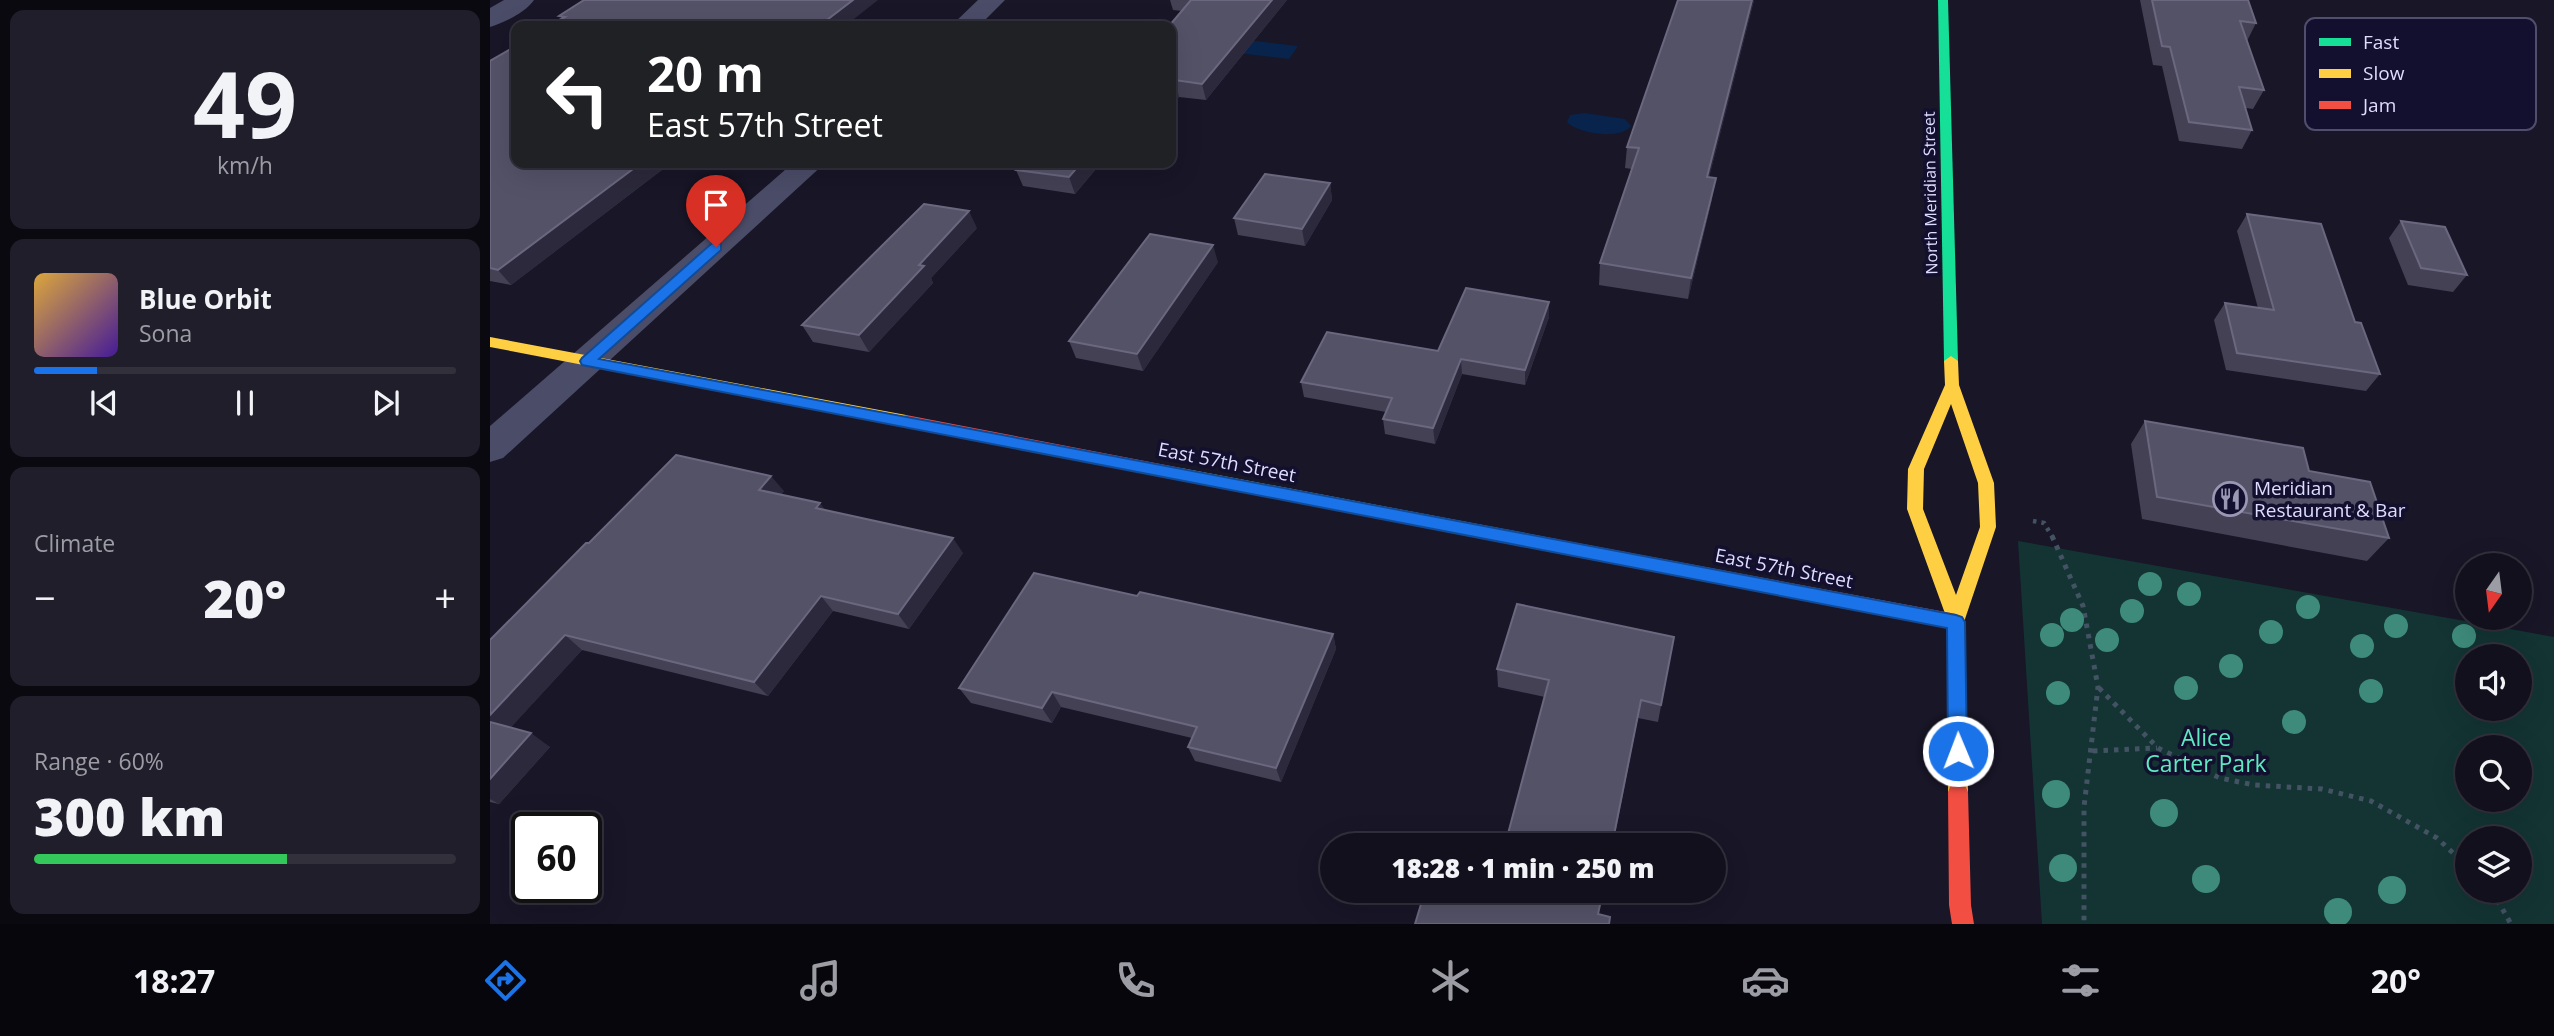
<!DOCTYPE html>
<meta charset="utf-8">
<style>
body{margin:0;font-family:"Open Sans",sans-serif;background:#1f1e2a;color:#f1f3f6;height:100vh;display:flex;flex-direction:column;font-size:26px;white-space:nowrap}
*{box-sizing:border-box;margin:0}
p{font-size:23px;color:#9c9da4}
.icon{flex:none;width:38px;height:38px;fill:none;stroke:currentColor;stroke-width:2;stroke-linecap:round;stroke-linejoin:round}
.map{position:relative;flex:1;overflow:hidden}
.details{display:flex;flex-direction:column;gap:10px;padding:10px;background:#0a0910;width:490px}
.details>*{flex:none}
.banner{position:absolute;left:21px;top:21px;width:665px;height:147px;border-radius:14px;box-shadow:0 7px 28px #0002,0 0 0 2px #31303b;background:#202124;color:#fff;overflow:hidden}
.needle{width:46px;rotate:194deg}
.tools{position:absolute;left:1965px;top:553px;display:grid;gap:14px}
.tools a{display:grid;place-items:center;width:77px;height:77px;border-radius:50%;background:#12101d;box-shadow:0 7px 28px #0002,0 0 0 2px #31303b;font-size:35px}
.speed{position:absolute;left:21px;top:812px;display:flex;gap:14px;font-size:35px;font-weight:700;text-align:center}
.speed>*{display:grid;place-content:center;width:91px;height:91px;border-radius:50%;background:#12101d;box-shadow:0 7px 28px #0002,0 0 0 2px #31303b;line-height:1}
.speed .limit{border:4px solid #111;border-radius:10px;background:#fff;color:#111}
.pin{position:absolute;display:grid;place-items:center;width:60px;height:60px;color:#fff;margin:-72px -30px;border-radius:50% 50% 50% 0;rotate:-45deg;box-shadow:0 0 7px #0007}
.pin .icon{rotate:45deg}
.me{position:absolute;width:77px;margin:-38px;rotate:359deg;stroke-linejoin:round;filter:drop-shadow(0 0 5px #0008)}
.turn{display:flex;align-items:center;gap:24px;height:147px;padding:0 21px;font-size:32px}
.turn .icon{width:91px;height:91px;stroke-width:2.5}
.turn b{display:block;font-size:49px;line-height:60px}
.big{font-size:52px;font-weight:800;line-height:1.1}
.details .card{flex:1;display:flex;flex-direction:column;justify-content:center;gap:10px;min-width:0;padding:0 24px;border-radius:14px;background:#1f1e2a}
.details .dial{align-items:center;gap:0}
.dial b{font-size:91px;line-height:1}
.song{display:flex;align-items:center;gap:21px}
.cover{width:84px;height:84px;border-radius:10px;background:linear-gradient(135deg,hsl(40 70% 55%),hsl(260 70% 35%))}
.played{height:7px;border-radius:4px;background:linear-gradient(90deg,#1a73e8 15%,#31303b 15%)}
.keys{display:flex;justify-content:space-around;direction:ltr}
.heat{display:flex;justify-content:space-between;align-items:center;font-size:38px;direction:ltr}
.charge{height:10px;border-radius:5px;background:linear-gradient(90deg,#34c759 60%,#31303b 0)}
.trip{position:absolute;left:830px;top:833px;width:406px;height:70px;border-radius:35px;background:#12101d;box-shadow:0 7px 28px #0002,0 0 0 2px #31303b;font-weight:800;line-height:70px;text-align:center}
.tab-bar{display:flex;height:112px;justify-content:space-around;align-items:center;background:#07060c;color:#9c9da4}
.tab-bar .icon{width:49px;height:49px}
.tab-bar .current{color:#1a73e8}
.tab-bar b{font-size:32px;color:#f1f3f6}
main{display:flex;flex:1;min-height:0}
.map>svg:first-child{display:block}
.green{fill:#133433;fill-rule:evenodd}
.water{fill:#08244c}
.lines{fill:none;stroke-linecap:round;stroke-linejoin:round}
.path-far1{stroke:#435364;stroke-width:4.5;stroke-dasharray:3.5 5;stroke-linecap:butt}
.path{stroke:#435364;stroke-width:5;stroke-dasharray:4.5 6;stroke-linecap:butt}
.street{fill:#4b4c68;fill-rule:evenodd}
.fast{fill:#16e098;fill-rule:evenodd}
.slow{fill:#ffcf43;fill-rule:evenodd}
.jam{fill:#f24e42;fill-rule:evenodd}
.tree{fill:#3e8b7b}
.wall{fill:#444155}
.shaded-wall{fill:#2b293b}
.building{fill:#545267;stroke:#6a677f;stroke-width:2}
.route{fill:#1a73e8;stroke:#114b97;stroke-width:2}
.labels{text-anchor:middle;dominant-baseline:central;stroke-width:7;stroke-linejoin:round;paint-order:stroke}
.far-street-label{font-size:16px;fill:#dfddff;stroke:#130f2e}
.street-label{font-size:19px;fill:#dfddff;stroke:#130f2e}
.poi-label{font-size:19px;fill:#dfddff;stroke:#130f2e;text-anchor:start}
.near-park-label{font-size:23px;fill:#5deac0;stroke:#130f2e}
.key{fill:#130f2e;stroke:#504d6d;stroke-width:2}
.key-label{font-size:19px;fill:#dfddff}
</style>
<main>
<section class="details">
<div class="card dial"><b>49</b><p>km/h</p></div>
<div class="card">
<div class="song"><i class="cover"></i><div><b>Blue Orbit</b><p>Sona</p></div></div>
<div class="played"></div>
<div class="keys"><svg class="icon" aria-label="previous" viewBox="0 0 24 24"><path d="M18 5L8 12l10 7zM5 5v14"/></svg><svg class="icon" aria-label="pause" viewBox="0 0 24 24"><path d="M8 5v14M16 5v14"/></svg><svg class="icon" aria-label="next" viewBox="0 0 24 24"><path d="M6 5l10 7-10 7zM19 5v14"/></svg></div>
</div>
<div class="card"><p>Climate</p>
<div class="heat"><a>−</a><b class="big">20°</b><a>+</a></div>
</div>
<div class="card"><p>Range · 60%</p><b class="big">300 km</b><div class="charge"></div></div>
</section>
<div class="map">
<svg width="2064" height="924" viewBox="0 0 2064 924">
<rect width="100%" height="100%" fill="#181627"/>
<path class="green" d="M1528 541 2064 637V924H1552ZM1978 656H2030V709H1978ZM1978 747H2030V800H1978ZM1978 838H2030V891H1978Z"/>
<g class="water">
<path d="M749 39 808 46 799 59 739 52Z"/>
<path d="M1095 113 1135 119 1141 126C1131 140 1088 134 1077 122L1080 115Z"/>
</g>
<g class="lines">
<path class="path-far1" d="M1543 521 1554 523 1563 538"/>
<g class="path">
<path d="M1562 536 1593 606 1608 687 1594 807V924"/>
<path d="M1609 688 1668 748 1730 778 1764 785 1832 789 1881 801 1947 838 1978 867"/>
<path d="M1603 751 1667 748"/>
<path d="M2002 891 2021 924"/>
</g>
<g class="street">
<path d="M14 0H44C36 12 14 23 0 27V8Z"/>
<path d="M488 0H515L489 26H461Z"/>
<path d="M303 163H335L13 458 0 462V426Z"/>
</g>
<path class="fast" d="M1448 0H1458L1468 361 1461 366 1454 361Z"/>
<g class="slow">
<path d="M0 337 416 415 424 421 416 427 0 347Z"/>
<path d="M1461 356 1468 361 1469 385 1504 483 1506 527 1475 619 1478 792 1475 799 1468 801 1461 799 1458 792 1457 619 1417 509 1418 469 1455 385 1454 361ZM1461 404 1488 483 1490 527 1466 595 1433 509 1434 469Z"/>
<path d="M691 468 1066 539 1072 541 1074 546 1072 551 1066 553 691 480 685 478 683 474 685 470Z"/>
</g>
<g class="jam">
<path d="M416 415 691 468 697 470 699 474 697 478 691 480 411 425 408 421 411 417Z"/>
<path d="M1066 539 1466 614 1472 617 1475 622 1472 627 1466 630 1066 553 1060 551 1058 546 1060 541Z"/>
<path d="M1468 783 1475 785 1478 792 1481 905 1484 924H1462L1459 905 1458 792 1461 785Z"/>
</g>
</g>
<g class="tree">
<circle cx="1660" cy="584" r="12"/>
<circle cx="1699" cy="594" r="12"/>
<circle cx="1818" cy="607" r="12"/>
<circle cx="1642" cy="611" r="12"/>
<circle cx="1582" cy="620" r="12"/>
<circle cx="1906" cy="626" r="12"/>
<circle cx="1781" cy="632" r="12"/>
<circle cx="1562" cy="635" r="12"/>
<circle cx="1974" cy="636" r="12"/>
<circle cx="1617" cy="640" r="12"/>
<circle cx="1872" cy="646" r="12"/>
<circle cx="1741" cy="666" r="12"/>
<circle cx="1696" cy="688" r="12"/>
<circle cx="1881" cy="691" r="12"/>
<circle cx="1568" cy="693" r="12"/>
<circle cx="1804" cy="722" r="12"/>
<circle cx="1566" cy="794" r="14"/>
<circle cx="1674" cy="813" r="14"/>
<circle cx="1573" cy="868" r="14"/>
<circle cx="1716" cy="879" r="14"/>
<circle cx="1902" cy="890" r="14"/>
<circle cx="1848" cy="912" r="14"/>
</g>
<g class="wall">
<path d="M680 0H797L716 100 689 97 681 107 692 11 683 10Z"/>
<path d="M1264 0 1219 177 1222 199 1198 299 1109 285 1110 263 1142 169 1135 168 1137 147Z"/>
<path d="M1650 0H1758L1766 23 1757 41 1774 90 1763 109 1756 108 1762 130 1752 149 1689 141 1672 66 1663 65Z"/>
<path d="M0 61 26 163H181L21 285 0 281Z"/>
<path d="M611 163 585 194 533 186 526 170Z"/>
<path d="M840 183 842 200 815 246 748 235 744 218Z"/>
<path d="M1757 214 1865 322 1890 374 1876 391 1736 370 1724 320 1735 303 1768 308 1747 231Z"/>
<path d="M1911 221 1977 275 1963 292 1918 285 1899 238Z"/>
<path d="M487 228 441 278 443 283 379 352 323 342 312 325Z"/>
<path d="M728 262 653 371 586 358 579 341Z"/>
<path d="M1059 302V317L1035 385 972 374 945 444 895 434 893 419 896 412 814 397 811 382 948 351Z"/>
<path d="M1655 421 1819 471 1899 538 1877 561 1652 519 1641 444Z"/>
<path d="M294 491 290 495 336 511 473 553 419 629 343 611 278 696 92 650 20 728 60 747 9 804 0 802V640L99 543Z"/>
<path d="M647 596 843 634 846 649 791 782 705 761 698 747 702 738 571 707 562 723 481 703 469 688Z"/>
<path d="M1184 637 1168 722 1148 718 1123 845H1015L1055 697 1008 687 1007 669Z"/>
</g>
<g class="shaded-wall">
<path d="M363 0H388L355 26H329Z"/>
<path d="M782 0H797L716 100 712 84Z"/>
<path d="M1262 0H1264L1214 198 1217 177Z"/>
<path d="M685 80 689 97 681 107V85Z"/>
<path d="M151 163H181L21 285 8 270Z"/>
<path d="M591 163H611L585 194 579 177Z"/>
<path d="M1226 178 1222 199 1198 299 1201 278Z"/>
<path d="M840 183 842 200 815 246 812 229Z"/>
<path d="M479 211 487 228 441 278 443 283 379 352 369 335 429 265Z"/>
<path d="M723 245 728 262 653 371 647 354Z"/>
<path d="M1059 302V317L1035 385V370Z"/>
<path d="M971 359 972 374 945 444 943 428Z"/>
<path d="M281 476 294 491 281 505 269 490Z"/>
<path d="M330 503 342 519 326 508Z"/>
<path d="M463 538 473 553 419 629 408 614Z"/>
<path d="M331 596 343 611 278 696 264 682Z"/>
<path d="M843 634 846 649 791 782 786 768Z"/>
<path d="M75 635 92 650 14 735 0 725V715Z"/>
<path d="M562 692 571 707 562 723 552 708Z"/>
<path d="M1151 700 1123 845H1122Z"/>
<path d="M41 733 60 747 9 804 0 799V779Z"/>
</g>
<g class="building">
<path d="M94 0H363L329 26H58L75 17 69 16Z"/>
<path d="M701 0H782L712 84 685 80 681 85V26H679Z"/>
<path d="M1188 0H1262L1217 177 1226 178 1201 278 1110 263 1149 148 1137 147Z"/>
<path d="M1662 0H1758L1766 23 1750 21 1774 90 1749 87 1762 130 1699 122 1680 47 1672 46Z"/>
<path d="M26 46V163H151L8 270 0 268V61Z"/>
<path d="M532 163H591L579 177 526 170Z"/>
<path d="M775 174 840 183 812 229 744 218Z"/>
<path d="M434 204 479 211 429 265 434 266 369 335 312 325Z"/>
<path d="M1757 214 1831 224 1865 322 1871 323 1890 374 1747 353 1735 303 1784 310Z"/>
<path d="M1911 221 1955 227 1977 275 1931 268Z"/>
<path d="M660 234 723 245 647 354 579 341Z"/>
<path d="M976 288 1059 302 1035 370 971 359 943 428 893 419 902 398 811 382 837 332 948 351Z"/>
<path d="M1655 421 1813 448 1819 471 1880 482 1899 538 1667 497Z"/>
<path d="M186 455 281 476 269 490 330 503 326 508 463 538 408 614 331 596 264 682 75 635 0 715V640L96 543H99Z"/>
<path d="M544 573 647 596 650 592 843 634 786 768 698 747 707 727 562 692 552 708 469 688Z"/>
<path d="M1027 604 1184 637 1171 705 1151 700 1122 845H1015L1059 680 1007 669Z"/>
<path d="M0 722 41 733 0 779Z"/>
<path d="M935 891H1113L1108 914 1120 917 1119 924H925Z"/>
</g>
<path class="route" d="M226 242 231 244V250L109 359 1466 615 1472 617 1475 622 1477 751 1475 757 1468 760 1461 757 1458 751 1457 628 92 365 90 361 92 358 221 244Z"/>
<defs>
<g id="restaurant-ring" transform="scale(1.75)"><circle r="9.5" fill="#130f2e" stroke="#9997b3" stroke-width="1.5"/><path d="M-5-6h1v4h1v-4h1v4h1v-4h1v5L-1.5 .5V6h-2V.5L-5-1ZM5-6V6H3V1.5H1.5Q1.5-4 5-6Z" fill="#9997b3"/></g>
</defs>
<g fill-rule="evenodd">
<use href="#restaurant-ring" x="1740" y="499"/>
</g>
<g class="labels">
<g class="far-street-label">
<text transform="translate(1440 193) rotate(-91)">North Meridian Street</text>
</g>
<g class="street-label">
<text transform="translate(737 462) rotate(11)">East 57th Street</text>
<text transform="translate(1294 568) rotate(11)">East 57th Street</text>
</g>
<g class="poi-label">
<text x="1764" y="488">Meridian<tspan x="1764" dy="22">Restaurant &amp; Bar</tspan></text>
</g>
<g class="near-park-label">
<text x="1716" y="737">Alice<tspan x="1716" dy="26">Carter Park</tspan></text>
</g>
</g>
<rect x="1815" y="18" width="231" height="112" rx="10" class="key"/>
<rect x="1829" y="38" width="32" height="8" fill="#16e098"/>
<rect x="1829" y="69" width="32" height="9" fill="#ffcf43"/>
<rect x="1829" y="101" width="32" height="8" fill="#f24e42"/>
<g class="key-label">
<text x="1873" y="49">Fast</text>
<text x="1873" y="80">Slow</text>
<text x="1873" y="112">Jam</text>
</g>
</svg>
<div class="tools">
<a><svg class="needle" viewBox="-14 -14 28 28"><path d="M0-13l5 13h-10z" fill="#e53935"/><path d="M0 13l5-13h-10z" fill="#9c9da4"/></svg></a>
<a><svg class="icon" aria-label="sound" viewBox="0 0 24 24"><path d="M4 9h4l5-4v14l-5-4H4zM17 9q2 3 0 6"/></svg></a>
<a><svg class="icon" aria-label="search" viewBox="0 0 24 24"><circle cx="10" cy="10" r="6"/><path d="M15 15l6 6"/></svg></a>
<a><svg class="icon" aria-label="layers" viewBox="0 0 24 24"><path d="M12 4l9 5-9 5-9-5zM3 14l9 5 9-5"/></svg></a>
</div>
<div class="speed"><div class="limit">60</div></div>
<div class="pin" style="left:226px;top:247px;background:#d93025"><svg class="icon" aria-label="arrive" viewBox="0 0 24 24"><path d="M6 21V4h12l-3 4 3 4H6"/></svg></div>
<svg class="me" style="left:1468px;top:751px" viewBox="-20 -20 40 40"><circle r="17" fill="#1a73e8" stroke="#fff" stroke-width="3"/><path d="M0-11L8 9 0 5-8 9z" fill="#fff"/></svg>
<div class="trip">18:28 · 1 min · 250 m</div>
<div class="banner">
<div class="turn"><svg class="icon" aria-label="left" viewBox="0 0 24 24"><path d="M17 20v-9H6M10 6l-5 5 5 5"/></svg><div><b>20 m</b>East 57th Street</div></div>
</div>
</div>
</main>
<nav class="tab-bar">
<b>18:27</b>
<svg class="icon current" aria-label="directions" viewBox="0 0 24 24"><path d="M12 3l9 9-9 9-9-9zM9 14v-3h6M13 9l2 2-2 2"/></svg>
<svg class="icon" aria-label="music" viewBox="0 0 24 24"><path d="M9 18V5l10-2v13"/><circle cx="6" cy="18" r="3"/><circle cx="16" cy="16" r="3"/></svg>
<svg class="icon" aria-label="phone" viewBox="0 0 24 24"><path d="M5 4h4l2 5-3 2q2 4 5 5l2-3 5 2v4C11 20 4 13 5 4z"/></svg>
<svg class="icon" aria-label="climate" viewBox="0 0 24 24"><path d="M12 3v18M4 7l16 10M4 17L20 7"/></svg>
<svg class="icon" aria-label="car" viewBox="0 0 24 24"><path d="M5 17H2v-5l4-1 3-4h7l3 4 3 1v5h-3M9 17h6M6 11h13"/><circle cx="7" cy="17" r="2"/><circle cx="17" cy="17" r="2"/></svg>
<svg class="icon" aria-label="filters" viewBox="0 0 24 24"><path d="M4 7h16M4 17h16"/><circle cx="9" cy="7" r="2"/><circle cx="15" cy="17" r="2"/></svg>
<b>20°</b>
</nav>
